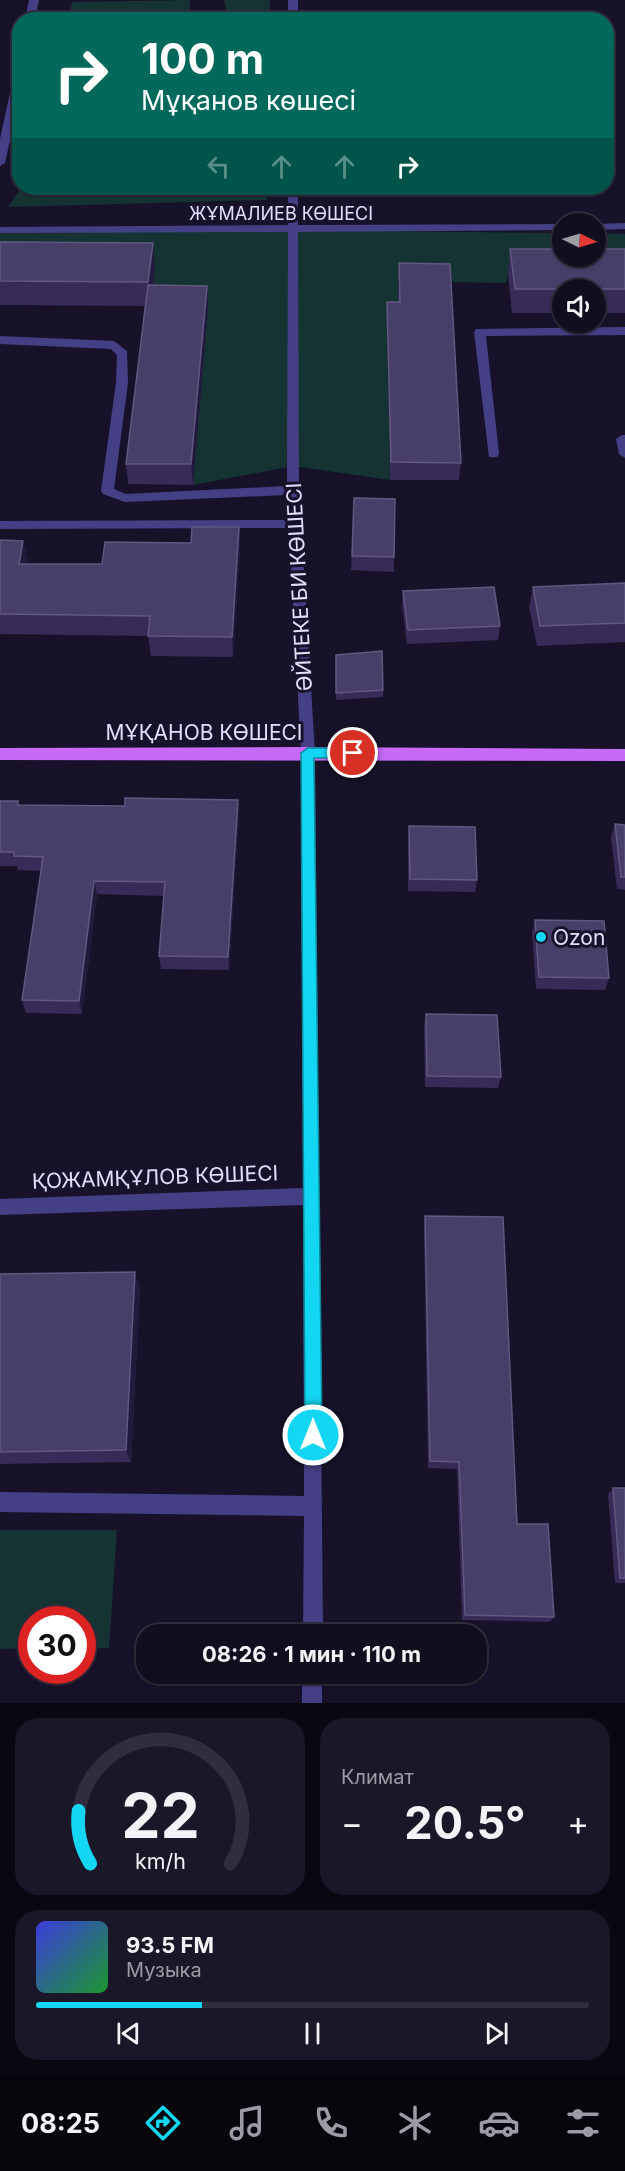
<!DOCTYPE html>
<html lang="ru">
<meta charset="utf-8">
<style>
body{margin:0;font-family:Inter,sans-serif;background:#1a1729;color:#f1f3f6;height:100vh;display:flex;flex-direction:column;font-size:22px;white-space:nowrap}
*{box-sizing:border-box;margin:0}
p{font-size:20px;color:#9c9ca5}
.icon{flex:none;width:33px;height:33px;fill:none;stroke:currentColor;stroke-width:2;stroke-linecap:round;stroke-linejoin:round}
.map{position:relative;height:1703px;overflow:hidden}
.drawer{display:flex;flex-direction:column;gap:15px;padding:15px;background:#090812;flex:1}
.drawer>*{flex:none}
.guide{position:absolute;left:12px;top:12px;width:602px;height:183px;border-radius:24px;box-shadow:0 2px 4px #0004,0 0 0 2px #302e3e;background:#00695c;color:#fff;overflow:hidden}
.needle{width:39px;rotate:95deg}
.tools{position:absolute;left:552px;top:213px;display:grid;gap:12px}
.tools a{display:grid;place-items:center;width:54px;height:54px;border-radius:50%;background:#110e20;box-shadow:0 2px 4px #0004,0 0 0 2px #302e3e;font-size:30px}
.speed{position:absolute;left:18px;top:1606px;display:flex;gap:12px;font-size:30px;font-weight:700;text-align:center}
.speed>*{display:grid;place-content:center;width:78px;height:78px;border-radius:50%;background:#110e20;box-shadow:0 2px 4px #0004,0 0 0 2px #302e3e;line-height:1}
.speed .limit{border:9px solid #d22;background:#fff;color:#111}
.pin{position:absolute;display:grid;place-items:center;width:51px;height:51px;color:#fff;margin:-26px;border:3px solid #fff;border-radius:50%;box-shadow:0 2px 6px #0007}
.me{position:absolute;width:66px;margin:-33px;rotate:0deg;stroke-linejoin:round;filter:drop-shadow(0 0 4px #0008)}
.turn{display:flex;align-items:center;gap:21px;height:126px;padding:0 30px;font-size:27px}
.turn .icon{width:78px;height:78px;stroke-width:2.5}
.turn b{display:block;font-size:42px;line-height:51px}
.lanes{display:flex;align-items:center;height:57px;padding:0 30px;background:#0003;justify-content:center;gap:30px;direction:ltr}
.lanes .off{opacity:.35}
.big{font-size:45px;font-weight:700;line-height:1.1}
.drawer .card{flex:1;display:flex;flex-direction:column;justify-content:center;gap:9px;min-width:0;padding:0 21px;border-radius:24px;background:#1a1729}
.drawer .dial{align-items:center;gap:0}
.dial svg{height:156px;overflow:visible;fill:none;stroke:#302e3e;stroke-width:7;stroke-linecap:round;text-anchor:middle}
.dial text{fill:#f1f3f6;stroke:none}
.song{display:flex;align-items:center;gap:18px}
.cover{width:72px;height:72px;border-radius:9px;background:linear-gradient(135deg,hsl(240 70% 55%),hsl(130 70% 35%))}
.played{height:6px;border-radius:3px;background:linear-gradient(90deg,#13d6f2 30%,#302e3e 30%)}
.keys{display:flex;justify-content:space-around;direction:ltr}
.heat{display:flex;justify-content:space-between;align-items:center;font-size:33px;direction:ltr}
.drawer .tiles{flex:1;display:grid;gap:15px;grid-template-columns:1fr 1fr}
.card:last-child{grid-column:span 2}
.trip{position:absolute;left:136px;top:1624px;width:351px;height:60px;border-radius:24px;background:#110e20;box-shadow:0 2px 4px #0004,0 0 0 2px #302e3e;font-weight:700;line-height:60px;text-align:center}
.tabs{display:flex;height:96px;justify-content:space-around;align-items:center;background:#07060d;color:#9c9ca5}
.tabs .icon{width:42px;height:42px}
.tabs .current{color:#13d6f2}
.tabs b{font-size:27px;color:#f1f3f6}
.map>svg:first-child{display:block}
.green{fill:#163333}
.lines{fill:none;stroke-linecap:round;stroke-linejoin:round}
.minor{fill:#454086;fill-rule:evenodd}
.major{fill:#c66af7;fill-rule:evenodd}
.wall{fill:#362c57}
.shaded-wall{fill:#221a3d}
.building{fill:#483f68;stroke:#605880;stroke-width:1.5}
.route{fill:#13d6f2;stroke:#0c8b9d;stroke-width:1.5}
.poi-dot{fill:#13d6f2;stroke:#17122a;stroke-width:2}
.labels{text-anchor:middle;dominant-baseline:central;stroke-width:6;stroke-linejoin:round;paint-order:stroke}
.far-street-label{font-size:18px;fill:#e1ddfd;stroke:#17122a}
.street-label{font-size:21px;fill:#e1ddfd;stroke:#17122a}
.poi-label{font-size:21px;fill:#e1ddfd;stroke:#17122a;text-anchor:start}
</style>
<div class="map">
<svg width="625" height="1703" viewBox="0 0 625 1703">
<rect width="100%" height="100%" fill="#17122a"/>
<g class="green">
<path d="M190 0 189 19H69L72 2Z"/>
<path d="M224 0H270L269 19H228Z"/>
<path d="M21 188H267V200L8 207Z"/>
<path d="M293 230 562 233V256H596V233L625 234V271L508 273 506 283 398 281 399 310 387 320 390 480 293 466 193 485 208 307 150 306 155 267 0 266V233Z"/>
<path d="M0 1530H117L109 1648H83L82 1620H32L31 1648 0 1649Z"/>
</g>
<g class="lines">
<g class="minor">
<path d="M29 0H39L35 20H25Z"/>
<rect x="288" y="0" width="10" height="20"/>
<path d="M20 67V95L5 163 0 166V139L15 70Z"/>
<path d="M288 188H298V225L562 224V230L298 232 299 490 315 753 323 1635H303L304 1516 0 1512V1492L304 1496 303 1205 0 1215V1199L303 1188 301 753 289 528 0 529V521L288 520 287 495 125 502 103 494 101 491 116 383 117 355 111 349 0 344V336L114 341 127 351 128 383 114 489 126 494 287 486 288 232 0 233V227L288 225Z"/>
<path d="M625 223V229L596 230V224Z"/>
<path d="M625 327V335L486 336 499 454 497 457H489L474 332 476 329Z"/>
<path d="M622 435H625V458L619 454 616 439Z"/>
<rect x="302" y="1674" width="20" height="29"/>
</g>
<path class="major" d="M308 747 625 749V761L0 760V748Z"/>
</g>
<g class="wall">
<path d="M0 242 155 267 153 285 207 286 208 307 193 485 128 484 126 464 145 306 0 305Z"/>
<path d="M510 249H625V313H596V290H562V313H512L508 273Z"/>
<path d="M399 263 461 463 459 480H390L387 319V302H398Z"/>
<path d="M354 498 394 557V572L351 570Z"/>
<path d="M239 527 240 548 233 657 151 656 148 636 0 634V540L23 541 28 561 27 564H102L191 543Z"/>
<path d="M625 583V642L537 646 529 607 533 587Z"/>
<path d="M403 591 500 626 498 640 407 644 402 605Z"/>
<path d="M336 655 383 690V697L336 700Z"/>
<path d="M238 800 239 814 229 970 161 969 159 956 164 896 97 894 82 1014 26 1013 22 1000 41 871 18 870 17 866H0V801L19 805 125 806Z"/>
<path d="M615 824 625 825V890L617 889 611 837Z"/>
<path d="M409 826 477 880 475 892 408 891V839Z"/>
<path d="M535 920 609 978 605 990 536 989 532 932Z"/>
<path d="M426 1014 501 1077 498 1088 425 1087 424 1026Z"/>
<path d="M425 1216 517 1524 554 1617 550 1622 462 1620 457 1469 428 1468 424 1226Z"/>
<path d="M0 1274 140 1288 131 1462 0 1464Z"/>
<path d="M613 1488H625V1583H615L608 1494Z"/>
</g>
<g class="shaded-wall">
<path d="M153 243 155 267 150 306 148 282Z"/>
<path d="M207 286 208 307 193 485 191 464Z"/>
<path d="M239 527 240 548 233 657 232 637Z"/>
<path d="M23 541 28 561 23 584 19 564Z"/>
<path d="M238 800 239 814 229 970 228 957Z"/>
<path d="M94 881 97 894 82 1014 79 1001Z"/>
<path d="M135 1272 140 1288 131 1462 126 1450Z"/>
</g>
<g class="building">
<path d="M0 242 153 243 148 282 0 281Z"/>
<path d="M510 249H562V256H596V249H625V289H515Z"/>
<path d="M399 263 450 264 461 463 391 462 387 302H400Z"/>
<path d="M148 285 207 286 191 464H126Z"/>
<path d="M354 498 395 499 394 557 352 556Z"/>
<path d="M192 527H239L232 637 148 636 150 616 0 614V540L23 541 19 564H102L105 542 191 543Z"/>
<path d="M625 583V623L540 626 533 587Z"/>
<path d="M494 587 500 626 408 630 403 591Z"/>
<path d="M382 651 383 690 336 693V655Z"/>
<path d="M125 798 238 800 228 957 159 956 165 882 94 881 79 1001 22 1000 43 857 14 856V852H0V801H18V805L125 806Z"/>
<path d="M615 824 625 825V877H621Z"/>
<path d="M409 826 475 827 477 880 410 879Z"/>
<path d="M535 920 604 921 609 978 539 977Z"/>
<path d="M426 1014 497 1015 501 1077 427 1076Z"/>
<path d="M425 1216 503 1217 517 1524H548L554 1617 465 1615 459 1462 430 1461Z"/>
<path d="M135 1272 126 1450 0 1452V1274Z"/>
<path d="M613 1488H625V1578H620Z"/>
</g>
<path class="route" d="M308 748H353L359 753 353 758H314L322 1435 319 1441 313 1443 307 1441 305 1435 301 753Z"/>
<circle class="poi-dot" cx="541" cy="937" r="6"/>
<g class="labels">
<g class="far-street-label">
<text x="281" y="213">ЖҰМАЛИЕВ КӨШЕСІ</text>
</g>
<g class="street-label">
<text transform="translate(299 587) rotate(-93)">ӘЙТЕКЕ БИ КӨШЕСІ</text>
<text x="204" y="732">МҰҚАНОВ КӨШЕСІ</text>
<text transform="translate(155 1177) rotate(-2)">ҚОЖАМҚҰЛОВ КӨШЕСІ</text>
</g>
<g class="poi-label">
<text x="553" y="937">Ozon</text>
</g>
</g>
</svg>
<div class="tools">
<a><svg class="needle" viewBox="-14 -14 28 28"><path d="M0-13l5 13h-10z" fill="#e53935"/><path d="M0 13l5-13h-10z" fill="#9c9ca5"/></svg></a>
<a><svg class="icon" aria-label="sound" viewBox="0 0 24 24"><path d="M4 9h4l5-4v14l-5-4H4zM17 9q2 3 0 6"/></svg></a>
</div>
<div class="speed"><div class="limit">30</div></div>
<div class="pin" style="left:353px;top:753px;background:#d93025"><svg class="icon" aria-label="arrive" viewBox="0 0 24 24"><path d="M6 21V4h12l-3 4 3 4H6"/></svg></div>
<svg class="me" style="left:313px;top:1435px" viewBox="-20 -20 40 40"><circle r="17" fill="#13d6f2" stroke="#fff" stroke-width="3"/><path d="M0-11L8 9 0 5-8 9z" fill="#fff"/></svg>
<div class="trip">08:26 · 1 мин · 110 m</div>
<div class="guide">
<div class="turn"><svg class="icon" aria-label="right" viewBox="0 0 24 24"><path d="M7 20v-9h11M14 6l5 5-5 5"/></svg><div><b>100 m</b>Мұқанов көшесі</div></div>
<div class="lanes"><svg class="icon off" aria-label="left" viewBox="0 0 24 24"><path d="M17 20v-9H6M10 6l-5 5 5 5"/></svg><svg class="icon off" aria-label="ahead" viewBox="0 0 24 24"><path d="M12 20V5M6 11l6-6 6 6"/></svg><svg class="icon off" aria-label="ahead" viewBox="0 0 24 24"><path d="M12 20V5M6 11l6-6 6 6"/></svg><svg class="icon" aria-label="right" viewBox="0 0 24 24"><path d="M7 20v-9h11M14 6l5 5-5 5"/></svg></div>
</div>
</div>
<section class="drawer">
<div class="tiles">
<div class="card dial"><svg viewBox="0 0 100 80">
<path d="M14 69A42 42 0 1 1 86 69"/>
<path d="M14 69A42 42 0 0 1 8 42" stroke="#13d6f2"/>
<text x="50" y="56" font-size="32" font-weight="700">22</text>
<text x="50" y="72" font-size="11">km/h</text>
</svg></div>
<div class="card"><p>Климат</p>
<div class="heat"><a>−</a><b class="big">20.5°</b><a>+</a></div>
</div>
<div class="card">
<div class="song"><i class="cover"></i><div><b>93.5 FM</b><p>Музыка</p></div></div>
<div class="played"></div>
<div class="keys"><svg class="icon" aria-label="previous" viewBox="0 0 24 24"><path d="M18 5L8 12l10 7zM5 5v14"/></svg><svg class="icon" aria-label="pause" viewBox="0 0 24 24"><path d="M8 5v14M16 5v14"/></svg><svg class="icon" aria-label="next" viewBox="0 0 24 24"><path d="M6 5l10 7-10 7zM19 5v14"/></svg></div>
</div>
</div>
</section>
<nav class="tabs">
<b>08:25</b>
<svg class="icon current" aria-label="directions" viewBox="0 0 24 24"><path d="M12 3l9 9-9 9-9-9zM9 14v-3h6M13 9l2 2-2 2"/></svg>
<svg class="icon" aria-label="music" viewBox="0 0 24 24"><path d="M9 18V5l10-2v13"/><circle cx="6" cy="18" r="3"/><circle cx="16" cy="16" r="3"/></svg>
<svg class="icon" aria-label="phone" viewBox="0 0 24 24"><path d="M5 4h4l2 5-3 2q2 4 5 5l2-3 5 2v4C11 20 4 13 5 4z"/></svg>
<svg class="icon" aria-label="climate" viewBox="0 0 24 24"><path d="M12 3v18M4 7l16 10M4 17L20 7"/></svg>
<svg class="icon" aria-label="car" viewBox="0 0 24 24"><path d="M5 17H2v-5l4-1 3-4h7l3 4 3 1v5h-3M9 17h6M6 11h13"/><circle cx="7" cy="17" r="2"/><circle cx="17" cy="17" r="2"/></svg>
<svg class="icon" aria-label="filters" viewBox="0 0 24 24"><path d="M4 7h16M4 17h16"/><circle cx="9" cy="7" r="2"/><circle cx="15" cy="17" r="2"/></svg>
</nav>
